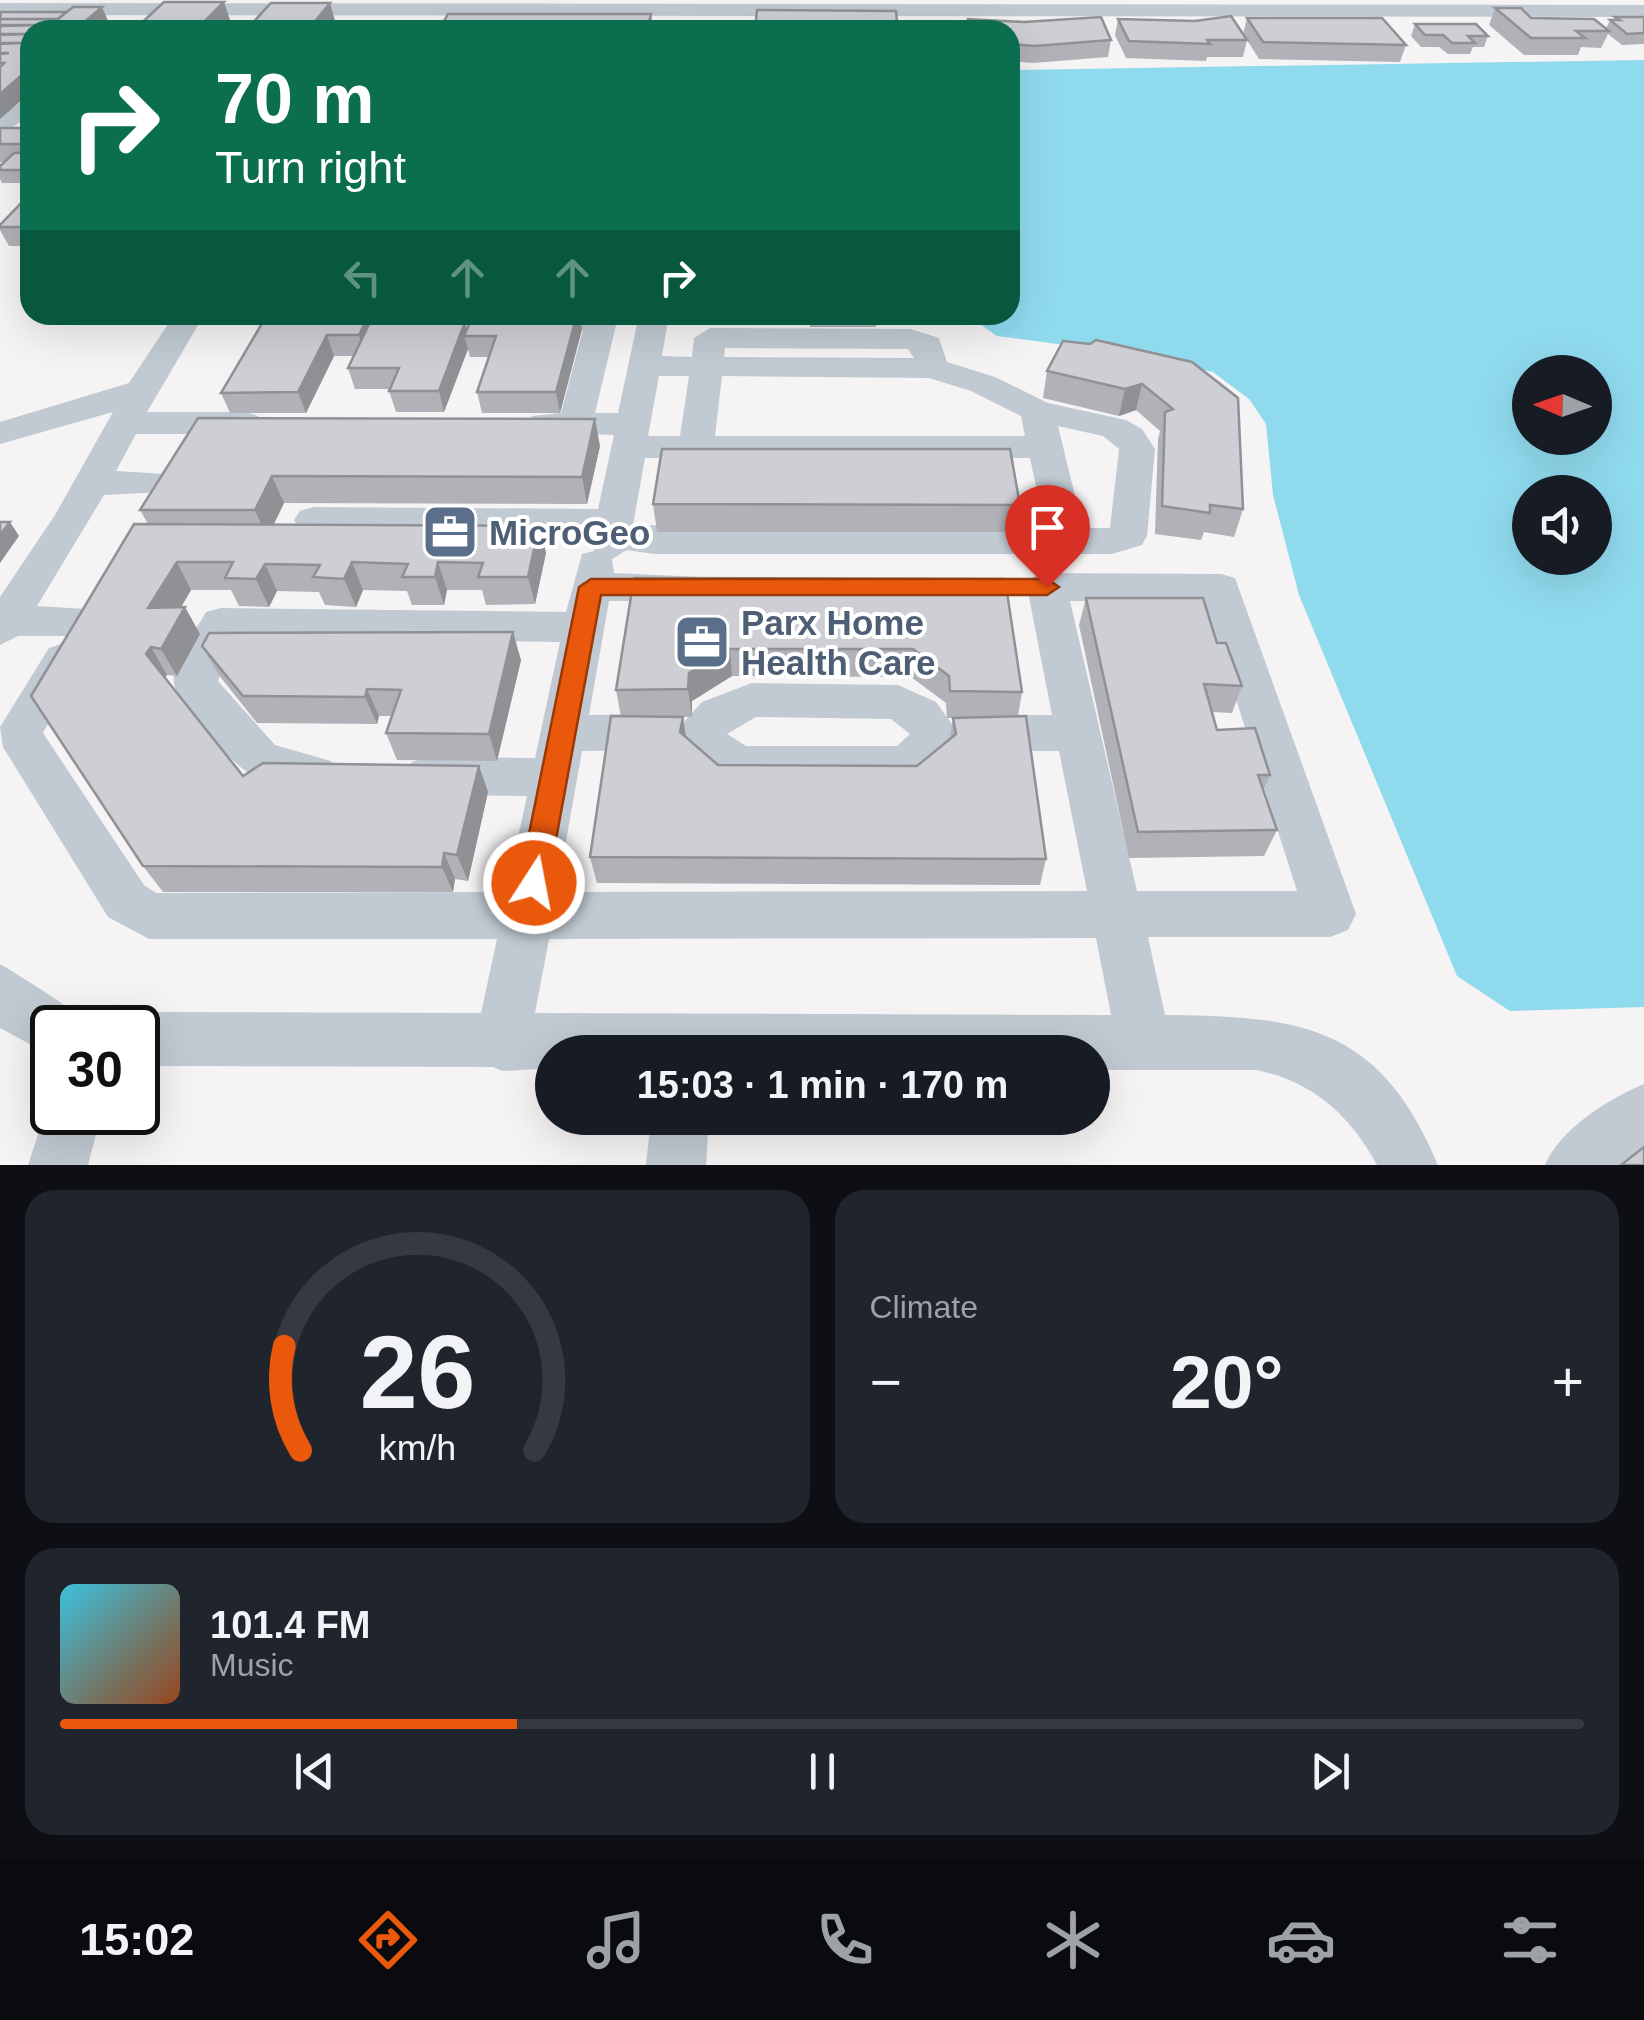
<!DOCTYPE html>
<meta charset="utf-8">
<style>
body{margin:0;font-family:Helvetica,sans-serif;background:#20242c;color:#f1f3f6;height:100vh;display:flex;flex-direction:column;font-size:38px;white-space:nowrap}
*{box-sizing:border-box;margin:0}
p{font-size:32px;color:#9ea1a6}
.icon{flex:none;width:55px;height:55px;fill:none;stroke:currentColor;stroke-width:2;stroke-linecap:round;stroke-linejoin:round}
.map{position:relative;height:1165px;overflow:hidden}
.sheet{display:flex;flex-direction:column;gap:25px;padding:25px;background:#0d0f14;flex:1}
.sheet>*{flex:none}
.top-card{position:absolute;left:20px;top:20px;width:1000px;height:305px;border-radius:30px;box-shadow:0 10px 40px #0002;background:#0b6e4f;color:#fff;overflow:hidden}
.needle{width:65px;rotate:272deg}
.tools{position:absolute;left:1512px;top:355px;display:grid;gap:20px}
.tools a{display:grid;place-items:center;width:100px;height:100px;border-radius:50%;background:#171b24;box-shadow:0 10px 40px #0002;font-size:50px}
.speed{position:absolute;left:30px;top:1005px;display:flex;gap:20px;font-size:50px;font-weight:700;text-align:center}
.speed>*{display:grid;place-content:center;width:130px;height:130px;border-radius:50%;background:#171b24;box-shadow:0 10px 40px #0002;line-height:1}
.speed .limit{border:5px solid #111;border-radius:15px;background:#fff;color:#111}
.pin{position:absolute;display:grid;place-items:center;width:85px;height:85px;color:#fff;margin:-102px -42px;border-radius:50% 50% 50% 0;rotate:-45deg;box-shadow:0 0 10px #0007}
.pin .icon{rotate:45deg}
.me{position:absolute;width:110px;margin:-55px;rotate:11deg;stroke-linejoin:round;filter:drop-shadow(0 0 8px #0008)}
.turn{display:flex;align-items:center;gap:35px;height:210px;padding:0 30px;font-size:45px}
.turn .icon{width:130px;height:130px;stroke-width:2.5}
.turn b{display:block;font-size:70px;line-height:85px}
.lanes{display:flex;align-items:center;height:95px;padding:0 30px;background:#0003;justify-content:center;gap:50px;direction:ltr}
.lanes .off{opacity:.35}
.big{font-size:75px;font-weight:700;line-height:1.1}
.sheet .widget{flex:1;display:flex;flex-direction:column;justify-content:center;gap:15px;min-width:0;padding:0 35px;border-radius:30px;background:#20242c}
.sheet .dial{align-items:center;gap:0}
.dial svg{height:260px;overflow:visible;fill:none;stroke:#363941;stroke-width:7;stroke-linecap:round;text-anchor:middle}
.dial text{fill:#f1f3f6;stroke:none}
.song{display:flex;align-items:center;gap:30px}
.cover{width:120px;height:120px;border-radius:15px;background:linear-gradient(135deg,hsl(190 70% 55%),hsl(20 70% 35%))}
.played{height:10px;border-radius:5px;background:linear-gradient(90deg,#ea580c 30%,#363941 30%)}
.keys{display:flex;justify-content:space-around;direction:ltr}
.heat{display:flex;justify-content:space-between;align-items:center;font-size:55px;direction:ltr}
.sheet .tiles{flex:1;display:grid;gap:25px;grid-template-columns:1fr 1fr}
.widget:last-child{grid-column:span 2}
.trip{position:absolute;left:535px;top:1035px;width:575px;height:100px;border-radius:50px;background:#171b24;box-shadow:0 10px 40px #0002;font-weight:700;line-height:100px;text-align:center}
.menu{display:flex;height:160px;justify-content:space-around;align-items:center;background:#090b0e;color:#9ea1a6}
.menu .icon{width:70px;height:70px}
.menu .on{color:#ea580c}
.menu b{font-size:45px;color:#f1f3f6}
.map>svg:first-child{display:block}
.water{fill:#90daee;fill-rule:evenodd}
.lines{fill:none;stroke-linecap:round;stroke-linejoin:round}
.minor{fill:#c1cad2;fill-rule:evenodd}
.wall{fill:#b0b2b7;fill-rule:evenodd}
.shaded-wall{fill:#909195}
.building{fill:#cdcfd5;stroke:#909195;stroke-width:2.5}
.route{fill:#ea580c;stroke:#983908;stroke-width:2.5}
.labels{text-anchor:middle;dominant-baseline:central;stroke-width:8;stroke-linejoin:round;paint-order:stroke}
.service-label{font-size:35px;font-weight:bold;fill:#4e5e75;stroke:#fff;text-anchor:start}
</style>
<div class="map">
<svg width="1644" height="1165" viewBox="0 0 1644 1165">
<rect width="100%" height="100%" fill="#f5f3f3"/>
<path class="water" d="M1644 60V1007L1510 1011 1457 976 1299 595 1273 495 1266 424 1249 399 1213 372 1110 351 997 336 967 315H1010V70ZM1530 372H1595V438H1530ZM1530 492H1595V558H1530Z"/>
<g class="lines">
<g class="minor">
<path d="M0 3 1644 5V17L0 15Z"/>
<path d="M30 96V115L0 136V116Z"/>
<path d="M174 315H204L147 412H246L258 416 263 423 258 430 246 434H136L116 471 183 475 188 483 183 491 104 495 37 606 102 610 108 621 102 632 87 636H18L0 645V597L55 515 113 412 0 444V422L129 383Z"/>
<path d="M482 315H612L617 321 595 413H618L639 315H669L662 356 692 357 694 338 710 328 911 329 939 338 947 362 995 377 1048 403 1126 420 1142 429 1155 449 1147 536 1142 545 1112 554H654L627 550 612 559 614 573 701 577 707 587 701 597 687 601H609L589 715 664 714 682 724 702 702 752 683 898 685 936 702 954 727 958 720 974 715H1052L1027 587 1033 577 1047 573 1221 574 1235 578 1356 914 1348 930 1330 937H1148L1165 1015C1302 1016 1380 1026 1438 1165H1377C1350 1115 1312 1081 1256 1070H1092V1052H552V1068L502 1071 493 1067 138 1066V1028H115L118 1020 138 1012 481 1013 497 939H149L108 917 3 747 0 727 49 648 64 643 79 648 85 659 43 733 144 885 156 893 506 892 527 796 428 795 412 790 405 776 412 762 428 757 535 758 560 642 234 638 218 681 275 745 331 761 338 774 331 787C272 808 227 760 195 717 189 707 176 695 174 684 171 662 196 630 206 612L221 608 566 612 582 554 594 551 593 535 313 533 300 529 294 520 300 511 313 507 598 509 614 435 532 432 527 424 532 416 561 413 583 330 495 329 484 327ZM725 348 908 349 914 358 724 357ZM659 376H689L680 436H648ZM722 376 929 378 971 391 1021 416 1025 436H715ZM1058 426 1103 436 1119 449 1110 528H1083ZM645 458H1030L1045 529 633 525ZM1070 601 1205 602 1297 891H1137ZM756 717 891 719 910 734 897 746H746L727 734ZM954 739 958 746 974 751H1059L1087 891 557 892 582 751 664 750 682 740 703 768 746 784H903L937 768ZM1096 938 1111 1015 535 1013 549 939Z"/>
<path d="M0 964C8 968 68 1006 72 1011 76 1016 77 1022 79 1028H52V1056L0 1028Z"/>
<path d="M1644 1084V1149L1624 1165H1545C1560 1129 1608 1099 1644 1084Z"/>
<path d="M52 1092V1112H102L88 1165H28Z"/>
<path d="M651 1118H709L706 1165H646Z"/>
</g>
</g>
<g class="wall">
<path d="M1495 8 1531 18 1606 29 1610 20H1613L1615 17H1644V44L1622 45 1608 34 1601 48 1581 47 1578 55H1524L1489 25Z"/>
<path d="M1247 18 1406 45 1400 62 1259 59 1247 40 1243 57H1207L1206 61 1126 58 1115 35 1118 19 1243 34Z"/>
<path d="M968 19 1111 40 1108 57 1033 63 1010 61V30H967Z"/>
<path d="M1415 24 1488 36 1484 47H1473L1470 54H1448L1439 47H1421L1411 36Z"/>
<path d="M0 128H30V183H2L0 179V166L4 162H0Z"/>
<path d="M30 196V246H9L0 230V225Z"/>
<path d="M267 315H374L376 322 467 330 582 329 560 413H482L477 392 489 357H470L468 349 444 412H396L389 391 390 389H355L348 368 354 356H334L306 413H230L221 393Z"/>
<path d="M810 315H900V320H877L876 327H810Z"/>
<path d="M1192 362 1243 509 1234 537 1204 532 1201 540 1155 534 1158 439 1160 431 1136 410 1119 416 1043 398 1047 371Z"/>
<path d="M198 418 600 446 587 504 284 503 274 524 539 526 546 553 535 604 486 605 482 590H447L444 605H412L407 591 363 590 356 607 325 605 319 592 277 591 269 607 239 606 231 590H191L181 607 200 634 177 676 167 675 165 678 243 776 479 766 488 792 468 881 455 879 453 892H163L143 866 148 524 140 510Z"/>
<path d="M653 504 1020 505 1015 532H657Z"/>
<path d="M634 578 1005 579 1022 692 1018 716 1046 859 1040 885 597 883 590 857 621 717 616 690ZM732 676 911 677 946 703 947 718H953L950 738 917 766 718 765 686 737 681 717H692V701Z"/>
<path d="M1086 598 1217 643 1242 686 1232 713 1212 712 1217 730 1270 775 1263 791 1277 830 1264 856 1129 858 1079 625Z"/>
<path d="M202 646 521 660 497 761 397 760 386 733 392 716H379L377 724 257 723 218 674Z"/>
</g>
<g class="shaded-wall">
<path d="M224 2 231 23 224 30H196Z"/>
<path d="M330 3 336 24 332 30H308Z"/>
<path d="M102 7 109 23 101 30H75Z"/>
<path d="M651 14 653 30H647Z"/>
<path d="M30 68V93L0 119V94Z"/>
<path d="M369 315H374L378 329 366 356 359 335Z"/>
<path d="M577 315H579L582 329 560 413 556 392Z"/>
<path d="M465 322 469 336H464L468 349 444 412 439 391Z"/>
<path d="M327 335 334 356 306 413 298 392Z"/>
<path d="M1142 384 1136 410 1119 416 1125 389Z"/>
<path d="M595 419 600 446 587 504 582 477Z"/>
<path d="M272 476 284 503 267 538 255 510Z"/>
<path d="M10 522 19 536 0 563V535Z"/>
<path d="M539 526 546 553 535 604 528 577Z"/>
<path d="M177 562 191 590 164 636 148 608Z"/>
<path d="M352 562 363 590 356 607 344 579Z"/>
<path d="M438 562 447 590 444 605 435 577Z"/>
<path d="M265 564 277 591 269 607 256 579Z"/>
<path d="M185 607 200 634 177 676 161 649Z"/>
<path d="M513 632 521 660 497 761 489 734Z"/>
<path d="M151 647 167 675 162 681 146 654Z"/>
<path d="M730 649 732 676 692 701V717L688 689 689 673Z"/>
<path d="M367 689 379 716 377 724 365 697Z"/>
<path d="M683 717 687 744 680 732Z"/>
<path d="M479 766 488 792 468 881 457 855Z"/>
<path d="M444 853 455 879 453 892 442 867Z"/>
</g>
<g class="building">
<path d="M164 2H224L196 30H134Z"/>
<path d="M271 3H330L308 30H246Z"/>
<path d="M73 7H102L75 30H30V34H0V26L44 25H0V19H58Z"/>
<path d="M1495 8H1521L1531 18 1594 19 1609 31H1576L1585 38H1531Z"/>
<path d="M757 10 896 11 898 30H755Z"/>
<path d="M1 12H66L58 19H0Z"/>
<path d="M448 14H651L647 30H439Z"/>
<path d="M1231 16 1247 40H1207L1210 44 1129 41 1118 19 1195 21Z"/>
<path d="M1101 17 1111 40 1035 46 1010 44V30H971L968 19 1024 22Z"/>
<path d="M1615 17H1644V33L1627 34 1610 20H1620Z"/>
<path d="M1247 18H1382L1406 45 1263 42Z"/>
<path d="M1415 24H1476L1488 36H1468L1475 43H1452L1443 35H1425Z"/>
<path d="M30 34V68L0 94V67L4 63H0V54L9 53H0V44L21 43H0V35Z"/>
<rect x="0" y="128" width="30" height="16"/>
<path d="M14 153H30V170H0V166Z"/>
<path d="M28 196H30V227H0V225Z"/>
<path d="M267 315H369L359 335H327L298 392 221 393Z"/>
<path d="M473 315H577L556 392H477L496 336H464Z"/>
<path d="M370 322H465L439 391H389L399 368H348Z"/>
<path d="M1096 340 1192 362 1238 398 1243 509 1210 505V513L1162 506 1165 412 1173 409 1142 384 1125 389 1047 371 1063 341 1090 344Z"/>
<path d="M198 418 595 419 582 477 272 476 255 510H140Z"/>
<path d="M662 449H1010L1020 505 653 504Z"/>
<path d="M0 522H10L0 535Z"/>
<path d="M134 524 539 526 528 577H478L483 563 438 562 435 577H402L408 564 352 562 344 579 313 577 320 565 265 564 256 579 225 578 233 562H177L148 608 185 607 161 649 151 647 146 654 243 776 263 763 479 766 457 855 444 853 442 867 143 866 31 696Z"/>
<path d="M634 578 1005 579 1022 692 950 691 949 676 913 649H730L689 673 688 689 616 690Z"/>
<path d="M1086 598H1203L1217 643H1226L1242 686 1204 684 1217 730 1255 728 1270 775H1258L1277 830 1138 832Z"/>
<path d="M513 632 489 734 386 733 401 690 367 689 365 697 243 696 202 646 209 633Z"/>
<path d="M611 716 683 717 680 732 718 765 917 766 956 734 953 718 1026 716 1046 859 590 857Z"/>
<path d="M1644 1147V1165H1621Z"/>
</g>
<path class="route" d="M591 579H1047L1059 587 1047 595H601L548 883 544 892 534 896 523 892 519 883 579 587Z"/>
<defs>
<g id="office-square" transform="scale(2.875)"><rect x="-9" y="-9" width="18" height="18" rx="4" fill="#5c6f8a" stroke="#fff"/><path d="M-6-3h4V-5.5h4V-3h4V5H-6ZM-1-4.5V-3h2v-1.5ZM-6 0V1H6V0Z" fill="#fff"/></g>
</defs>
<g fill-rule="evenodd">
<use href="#office-square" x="450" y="532"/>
<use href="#office-square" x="702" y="642"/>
</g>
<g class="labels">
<g class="service-label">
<text x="489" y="532">MicroGeo</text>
<text x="741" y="622">Parx Home<tspan x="741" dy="40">Health Care</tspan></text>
</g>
</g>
</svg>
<div class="tools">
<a><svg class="needle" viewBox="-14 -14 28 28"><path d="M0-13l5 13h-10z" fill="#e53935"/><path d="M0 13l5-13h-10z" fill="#9ea1a6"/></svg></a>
<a><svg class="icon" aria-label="sound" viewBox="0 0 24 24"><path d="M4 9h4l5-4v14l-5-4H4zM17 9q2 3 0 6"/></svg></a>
</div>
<div class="speed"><div class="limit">30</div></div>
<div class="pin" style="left:1047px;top:587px;background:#d93025"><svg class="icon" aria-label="arrive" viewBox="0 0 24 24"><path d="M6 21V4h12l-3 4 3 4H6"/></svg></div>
<svg class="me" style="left:534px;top:883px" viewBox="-20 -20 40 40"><circle r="17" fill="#ea580c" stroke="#fff" stroke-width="3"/><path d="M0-11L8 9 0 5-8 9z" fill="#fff"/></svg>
<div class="trip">15:03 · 1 min · 170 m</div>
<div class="top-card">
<div class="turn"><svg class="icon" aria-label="right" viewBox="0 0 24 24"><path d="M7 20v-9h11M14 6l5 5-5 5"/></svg><div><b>70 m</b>Turn right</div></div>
<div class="lanes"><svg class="icon off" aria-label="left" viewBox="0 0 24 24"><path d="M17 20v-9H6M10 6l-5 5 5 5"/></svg><svg class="icon off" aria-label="ahead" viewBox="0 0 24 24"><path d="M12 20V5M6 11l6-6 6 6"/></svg><svg class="icon off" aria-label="ahead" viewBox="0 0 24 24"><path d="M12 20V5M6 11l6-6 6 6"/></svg><svg class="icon" aria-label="right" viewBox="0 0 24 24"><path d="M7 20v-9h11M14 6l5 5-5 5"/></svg></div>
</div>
</div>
<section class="sheet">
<div class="tiles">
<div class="widget dial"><svg viewBox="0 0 100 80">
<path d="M14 69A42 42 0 1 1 86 69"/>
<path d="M14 69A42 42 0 0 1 9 37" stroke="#ea580c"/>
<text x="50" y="56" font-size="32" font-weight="700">26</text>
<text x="50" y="72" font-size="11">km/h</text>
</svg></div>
<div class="widget"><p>Climate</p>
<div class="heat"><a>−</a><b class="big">20°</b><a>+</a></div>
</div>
<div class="widget">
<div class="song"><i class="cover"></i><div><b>101.4 FM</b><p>Music</p></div></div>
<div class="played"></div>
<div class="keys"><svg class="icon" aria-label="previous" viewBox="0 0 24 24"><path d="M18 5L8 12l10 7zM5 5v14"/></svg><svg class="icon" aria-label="pause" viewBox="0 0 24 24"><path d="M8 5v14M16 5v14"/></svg><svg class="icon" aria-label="next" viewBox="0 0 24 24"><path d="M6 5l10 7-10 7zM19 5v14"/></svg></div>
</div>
</div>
</section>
<nav class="menu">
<b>15:02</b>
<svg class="icon on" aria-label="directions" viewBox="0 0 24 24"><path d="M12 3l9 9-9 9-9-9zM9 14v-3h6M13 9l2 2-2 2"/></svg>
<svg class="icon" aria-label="music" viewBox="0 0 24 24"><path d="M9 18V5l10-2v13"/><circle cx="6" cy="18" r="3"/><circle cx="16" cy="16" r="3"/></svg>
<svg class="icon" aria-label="phone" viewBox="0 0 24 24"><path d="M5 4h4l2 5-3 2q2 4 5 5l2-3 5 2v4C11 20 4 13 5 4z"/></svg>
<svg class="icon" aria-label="climate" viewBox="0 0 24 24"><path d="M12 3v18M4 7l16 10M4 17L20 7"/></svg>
<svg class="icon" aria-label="car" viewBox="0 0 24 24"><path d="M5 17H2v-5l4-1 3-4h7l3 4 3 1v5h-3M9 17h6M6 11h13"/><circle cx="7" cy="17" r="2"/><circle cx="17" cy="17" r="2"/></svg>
<svg class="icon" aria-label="filters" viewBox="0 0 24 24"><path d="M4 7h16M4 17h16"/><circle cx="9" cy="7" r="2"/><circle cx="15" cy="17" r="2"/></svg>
</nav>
